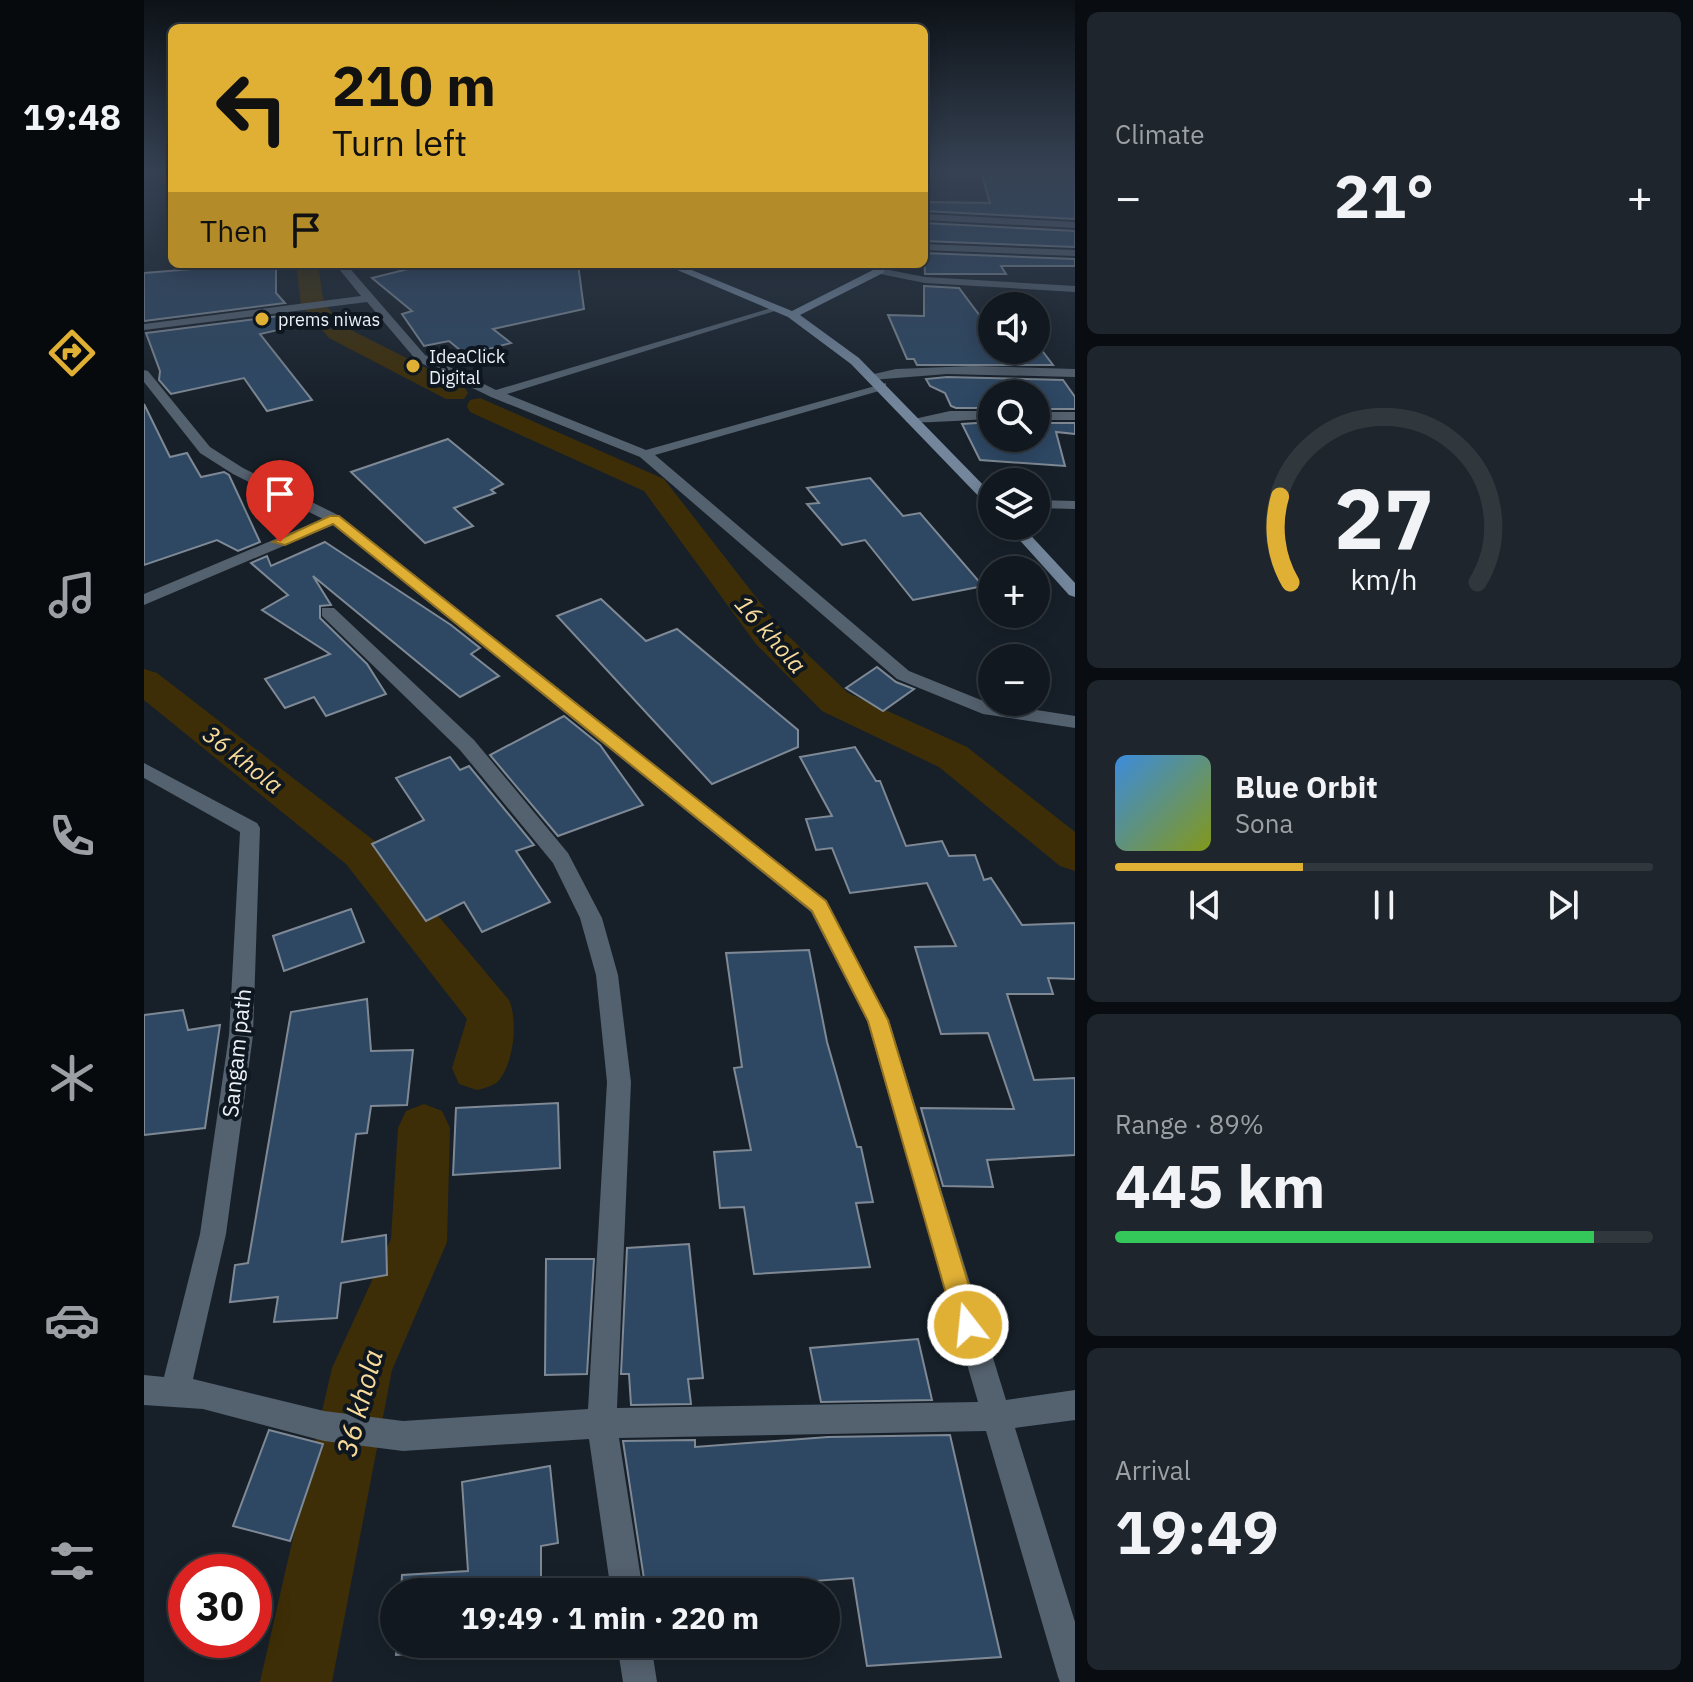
<!DOCTYPE html>
<meta charset="utf-8">
<style>
body{margin:0;font-family:"IBM Plex Sans",sans-serif;background:#1e252c;color:#f1f3f6;height:100vh;display:flex;flex-direction:column;font-size:30px;white-space:nowrap}
*{box-sizing:border-box;margin:0}
p{font-size:26px;color:#9ca0a4}
.icon{flex:none;width:44px;height:44px;fill:none;stroke:currentColor;stroke-width:2;stroke-linecap:round;stroke-linejoin:round}
.map{position:relative;flex:1;overflow:hidden}
.details{display:flex;flex-direction:column;gap:12px;padding:12px;background:#090d11;width:618px}
.details>*{flex:none}
.hud{position:absolute;left:24px;top:24px;width:760px;height:244px;border-radius:12px;box-shadow:0 4px 20px #0003,0 0 0 2px #30373d;background:#e0b034;color:#111;overflow:hidden}
.tools{position:absolute;left:834px;top:292px;display:grid;gap:16px}
.tools a{display:grid;place-items:center;width:72px;height:72px;border-radius:50%;background:#11181f;box-shadow:0 4px 20px #0003,0 0 0 2px #30373d;font-size:40px}
.speed{position:absolute;left:24px;top:1554px;display:flex;gap:16px;font-size:40px;font-weight:700;text-align:center}
.speed>*{display:grid;place-content:center;width:104px;height:104px;border-radius:50%;background:#11181f;box-shadow:0 4px 20px #0003,0 0 0 2px #30373d;line-height:1}
.speed .limit{border:12px solid #d22;background:#fff;color:#111}
.pin{position:absolute;display:grid;place-items:center;width:68px;height:68px;color:#fff;margin:-82px -34px;border-radius:50% 50% 50% 0;rotate:-45deg;box-shadow:0 0 8px #0007}
.pin .icon{rotate:45deg}
.me{position:absolute;width:88px;margin:-44px;rotate:344deg;stroke-linejoin:round;filter:drop-shadow(0 0 6px #0008)}
.turn{display:flex;align-items:center;gap:28px;height:168px;padding:0 32px;font-size:36px}
.turn .icon{width:104px;height:104px;stroke-width:2.5}
.turn b{display:block;font-size:56px;line-height:68px}
.then{display:flex;align-items:center;height:76px;padding:0 32px;background:#0003;gap:16px;font-size:30px}
.big{font-size:60px;font-weight:700;line-height:1.1}
.details .card{flex:1;display:flex;flex-direction:column;justify-content:center;gap:12px;min-width:0;padding:0 28px;border-radius:12px;background:#1e252c}
.details .dial{align-items:center;gap:0}
.dial svg{height:208px;overflow:visible;fill:none;stroke:#30373d;stroke-width:7;stroke-linecap:round;text-anchor:middle}
.dial text{fill:#f1f3f6;stroke:none}
.song{display:flex;align-items:center;gap:24px}
.cover{width:96px;height:96px;border-radius:12px;background:linear-gradient(135deg,hsl(210 70% 55%),hsl(70 70% 35%))}
.played{height:8px;border-radius:4px;background:linear-gradient(90deg,#e0b034 35%,#30373d 35%)}
.keys{display:flex;justify-content:space-around;direction:ltr}
.heat{display:flex;justify-content:space-between;align-items:center;font-size:44px;direction:ltr}
.charge{height:12px;border-radius:6px;background:linear-gradient(90deg,#34c759 89%,#30373d 0)}
.trip{position:absolute;left:236px;top:1578px;width:460px;height:80px;border-radius:40px;background:#11181f;box-shadow:0 4px 20px #0003,0 0 0 2px #30373d;font-weight:700;line-height:80px;text-align:center}
main{display:flex;flex:1;min-height:0}
.dock{display:flex;flex-direction:column;width:144px;justify-content:space-around;align-items:center;background:#070a0c;color:#9ca0a4}
.dock .icon{width:56px;height:56px}
.dock .current{color:#e0b034}
.dock b{font-size:36px;color:#f1f3f6}
.map>svg:first-child{display:block}
.lines{fill:none;stroke-linecap:round;stroke-linejoin:round}
.canal{fill:#3e2e07;fill-rule:evenodd}
.building{fill:#2e4864;stroke:#7e8995;stroke-width:2}
.street{fill:#54616e;fill-rule:evenodd}
.secondary{fill:#73869b;fill-rule:evenodd}
.route{fill:#e0b034;stroke:#927222;stroke-width:2}
.poi-dot{fill:#e0b034;stroke:#0e161f;stroke-width:3}
.labels{text-anchor:middle;dominant-baseline:central;stroke-width:8;stroke-linejoin:round;paint-order:stroke}
.far-poi-label{font-size:18px;fill:#eaf0f6;stroke:#0e161f;text-anchor:start}
.street-label{font-size:22px;fill:#eaf0f6;stroke:#0e161f}
.water-label{font-size:24px;font-style:italic;fill:#f7da99;stroke:#0e161f}
.near-water-label{font-size:28px;font-style:italic;fill:#f7da99;stroke:#0e161f}
</style>
<main>
<nav class="dock">
<b>19:48</b>
<svg class="icon current" aria-label="directions" viewBox="0 0 24 24"><path d="M12 3l9 9-9 9-9-9zM9 14v-3h6M13 9l2 2-2 2"/></svg>
<svg class="icon" aria-label="music" viewBox="0 0 24 24"><path d="M9 18V5l10-2v13"/><circle cx="6" cy="18" r="3"/><circle cx="16" cy="16" r="3"/></svg>
<svg class="icon" aria-label="phone" viewBox="0 0 24 24"><path d="M5 4h4l2 5-3 2q2 4 5 5l2-3 5 2v4C11 20 4 13 5 4z"/></svg>
<svg class="icon" aria-label="climate" viewBox="0 0 24 24"><path d="M12 3v18M4 7l16 10M4 17L20 7"/></svg>
<svg class="icon" aria-label="car" viewBox="0 0 24 24"><path d="M5 17H2v-5l4-1 3-4h7l3 4 3 1v5h-3M9 17h6M6 11h13"/><circle cx="7" cy="17" r="2"/><circle cx="17" cy="17" r="2"/></svg>
<svg class="icon" aria-label="filters" viewBox="0 0 24 24"><path d="M4 7h16M4 17h16"/><circle cx="9" cy="7" r="2"/><circle cx="15" cy="17" r="2"/></svg>
</nav>
<div class="map">
<svg width="931" height="1682" viewBox="0 0 931 1682">
<rect width="100%" height="100%" fill="#172029"/>
<g class="lines">
<g class="canal">
<path d="M1 172 28 174V188Z"/>
<path d="M152 264H174L180 304 203 328 320 387 324 393 320 399H302L185 338 157 305Z"/>
<path d="M336 398 520 479 636 628 704 693 823 747 931 832V871L916 866 795 767 678 711 612 644 500 491 326 412 323 406 326 400Z"/>
<path d="M0 669 13 673 232 842 365 1000C374 1020 370 1061 356 1079 351 1086 340 1088 333 1090L315 1084 308 1068 323 1019 202 864 0 700Z"/>
<path d="M280 1104 298 1111 306 1128 303 1242 248 1370 188 1682H116L188 1368 247 1239 254 1128 262 1111Z"/>
</g>
</g>
<g class="building">
<path d="M837 172H931V219L780 211V202L846 203Z"/>
<path d="M780 223 931 231V247L780 241Z"/>
<path d="M780 253 931 259V266H857L862 274H781Z"/>
<path d="M110 264H132V293L141 303 0 321V273Z"/>
<path d="M284 264H434L440 309 349 329 367 343 322 355 305 341 280 346 258 314 268 311 228 278Z"/>
<path d="M780 286 815 288 848 332V350L896 348 909 365H773L770 359H763L744 315 780 316Z"/>
<path d="M151 314 160 324 116 334 168 400 123 411 100 378 27 394 15 380 16 371 2 333Z"/>
<path d="M803 377 919 380 931 397V409H892V394H848V408H812L807 406 801 393 786 386 782 379Z"/>
<path d="M0 404 26 457 43 453 57 477 80 472 85 475 116 542 94 551 73 540 0 565Z"/>
<path d="M848 422V438H892V423H931V434L912 432 921 466 836 460 818 424Z"/>
<path d="M304 439 359 484 347 490 351 493 310 508 329 526 281 543 207 472Z"/>
<path d="M726 478 759 516 776 513 839 586 769 600 721 540 698 545 663 504 675 503 663 488Z"/>
<path d="M181 542 307 625 336 648 327 654 355 676 316 697 169 576 187 605 176 606V618L223 664 242 694 182 716 170 697 141 708 121 679 186 654 118 610 144 595 107 563 123 556 127 566Z"/>
<path d="M457 599 502 641 533 629 654 730V747L568 784 413 616Z"/>
<path d="M733 667 752 682 770 689 739 711 702 688Z"/>
<path d="M420 716 456 745 499 805 414 836 346 755Z"/>
<path d="M711 747 732 781H736L762 846 798 841 805 856 831 855 840 880 847 878 878 925 931 923V979L904 978 909 994H863L890 1080 931 1078V1155L843 1160 849 1187 799 1186 777 1108 870 1109 844 1033 797 1034 771 947 812 946 783 883 706 893 688 848 672 850 662 819 688 816 656 757Z"/>
<path d="M306 757 316 770 325 766 390 845 372 851 406 902 338 932 320 902 282 921 228 844 280 820 252 778Z"/>
<path d="M207 909 220 942 140 971 129 936Z"/>
<path d="M665 950 683 1042 713 1147H717L729 1202 712 1203 726 1267 610 1274 600 1207 576 1208 570 1152 607 1150 590 1068 598 1067 582 953Z"/>
<path d="M223 999 227 1051 269 1050 263 1105 227 1106 223 1133 212 1134 198 1242 242 1235 243 1275 197 1283 193 1318 130 1322 134 1297 86 1302 91 1265 104 1263 147 1012Z"/>
<path d="M39 1010 44 1030 76 1025 61 1128 0 1135V1015Z"/>
<path d="M414 1103 416 1168 309 1175 312 1108Z"/>
<path d="M545 1244 559 1378 544 1379 547 1404 487 1405 485 1374H477L483 1248Z"/>
<path d="M402 1259H450L443 1374 401 1375Z"/>
<path d="M774 1339 788 1400 677 1402 666 1348Z"/>
<path d="M125 1430 179 1444 146 1541 89 1526Z"/>
<path d="M806 1435 857 1657 723 1666 709 1578 567 1589V1592H502L479 1441 551 1440V1447L684 1437Z"/>
<path d="M406 1466 414 1543 397 1546V1592H257L258 1575 324 1571 318 1482Z"/>
<path d="M253 1644H397V1646L252 1655Z"/>
</g>
<g class="lines">
<g class="street">
<path d="M780 214 931 222V228L780 220Z"/>
<path d="M780 244 931 250V256L780 250Z"/>
<path d="M191 264H202L281 355 352 390 634 306V310L363 394 502 450 742 383V389L511 455 765 671 842 702 931 716V728L839 714 753 679 496 457 347 397 273 361 223 302 0 330V324L217 296Z"/>
<path d="M735 268 781 277 931 286V292L781 283 731 273 730 271Z"/>
<path d="M829 366 931 369V377L803 374 727 380 721 376 752 369Z"/>
<path d="M0 370 4 371 66 447 99 468 196 516 682 900 745 1020 862 1400 931 1390V1420L871 1428 931 1622V1682H916L914 1677 842 1431 475 1438 499 1592H467L445 1439 259 1451 180 1441 59 1409 0 1405V1375L20 1377 56 1234 85 1035 96 832 0 778V763L113 823 116 828 109 1035 82 1234 49 1379 180 1411 259 1421 444 1409 463 1082 452 975 436 918 409 863 316 750 178 616V608H190L330 740 424 853 458 918 474 975 487 1082 473 1408 834 1402 723 1021 667 912 189 525 0 605V594L179 519 89 474 56 453 0 382Z"/>
<path d="M806 411H848V419C833 419 768 425 761 421Z"/>
<rect x="892" y="412" width="39" height="8"/>
<path d="M892 500 931 501V509L892 508Z"/>
<path d="M473 1644H507L513 1682H479Z"/>
</g>
<g class="secondary">
<path d="M519 264H533L648 311 731 269 735 264H745L739 273 656 315 715 358 848 494V506L843 505 707 364 644 317Z"/>
<path d="M863 526H878L931 583V597L925 595Z"/>
</g>
</g>
<linearGradient id="sky" x2="0" y2="1"><stop stop-color="#0d1217"/><stop offset="0.42" stop-color="#364254"/><stop offset="1" stop-color="#364254" stop-opacity="0"/></linearGradient>
<rect width="931" height="407" fill="url(#sky)"/>
<path class="route" d="M186 516H195L682 901 744 1020 837 1325 833 1334 824 1337 815 1334 811 1325 724 1021 668 911 189 524 141 545 129 542Z"/>
<g class="poi-dot">
<circle cx="118" cy="319" r="8"/>
<circle cx="269" cy="366" r="8"/>
</g>
<g class="labels">
<g class="far-poi-label">
<text x="134" y="319">prems niwas</text>
<text x="285" y="356">IdeaClick<tspan x="285" dy="21">Digital</tspan></text>
</g>
<g class="street-label">
<text transform="translate(92 1053) rotate(-84)">Sangam path</text>
</g>
<g class="water-label">
<text transform="translate(627 634) rotate(49)">16 khola</text>
<text transform="translate(99 759) rotate(38)">36 khola</text>
</g>
<g class="near-water-label">
<text transform="translate(215 1403) rotate(-75)">36 khola</text>
</g>
</g>
</svg>
<div class="tools">
<a><svg class="icon" aria-label="sound" viewBox="0 0 24 24"><path d="M4 9h4l5-4v14l-5-4H4zM17 9q2 3 0 6"/></svg></a>
<a><svg class="icon" aria-label="search" viewBox="0 0 24 24"><circle cx="10" cy="10" r="6"/><path d="M15 15l6 6"/></svg></a>
<a><svg class="icon" aria-label="layers" viewBox="0 0 24 24"><path d="M12 4l9 5-9 5-9-5zM3 14l9 5 9-5"/></svg></a>
<a>+</a>
<a>−</a>
</div>
<div class="speed"><div class="limit">30</div></div>
<div class="pin" style="left:136px;top:542px;background:#d93025"><svg class="icon" aria-label="arrive" viewBox="0 0 24 24"><path d="M6 21V4h12l-3 4 3 4H6"/></svg></div>
<svg class="me" style="left:824px;top:1325px" viewBox="-20 -20 40 40"><circle r="17" fill="#e0b034" stroke="#fff" stroke-width="3"/><path d="M0-11L8 9 0 5-8 9z" fill="#fff"/></svg>
<div class="trip">19:49 · 1 min · 220 m</div>
<div class="hud">
<div class="turn"><svg class="icon" aria-label="left" viewBox="0 0 24 24"><path d="M17 20v-9H6M10 6l-5 5 5 5"/></svg><div><b>210 m</b>Turn left</div></div>
<div class="then">Then<svg class="icon" aria-label="arrive" viewBox="0 0 24 24"><path d="M6 21V4h12l-3 4 3 4H6"/></svg></div>
</div>
</div>
<section class="details">
<div class="card"><p>Climate</p>
<div class="heat"><a>−</a><b class="big">21°</b><a>+</a></div>
</div>
<div class="card dial"><svg viewBox="0 0 100 80">
<path d="M14 69A42 42 0 1 1 86 69"/>
<path d="M14 69A42 42 0 0 1 10 36" stroke="#e0b034"/>
<text x="50" y="56" font-size="32" font-weight="700">27</text>
<text x="50" y="72" font-size="11">km/h</text>
</svg></div>
<div class="card">
<div class="song"><i class="cover"></i><div><b>Blue Orbit</b><p>Sona</p></div></div>
<div class="played"></div>
<div class="keys"><svg class="icon" aria-label="previous" viewBox="0 0 24 24"><path d="M18 5L8 12l10 7zM5 5v14"/></svg><svg class="icon" aria-label="pause" viewBox="0 0 24 24"><path d="M8 5v14M16 5v14"/></svg><svg class="icon" aria-label="next" viewBox="0 0 24 24"><path d="M6 5l10 7-10 7zM19 5v14"/></svg></div>
</div>
<div class="card"><p>Range · 89%</p><b class="big">445 km</b><div class="charge"></div></div>
<div class="card"><p>Arrival</p><b class="big">19:49</b></div>
</section>
</main>
